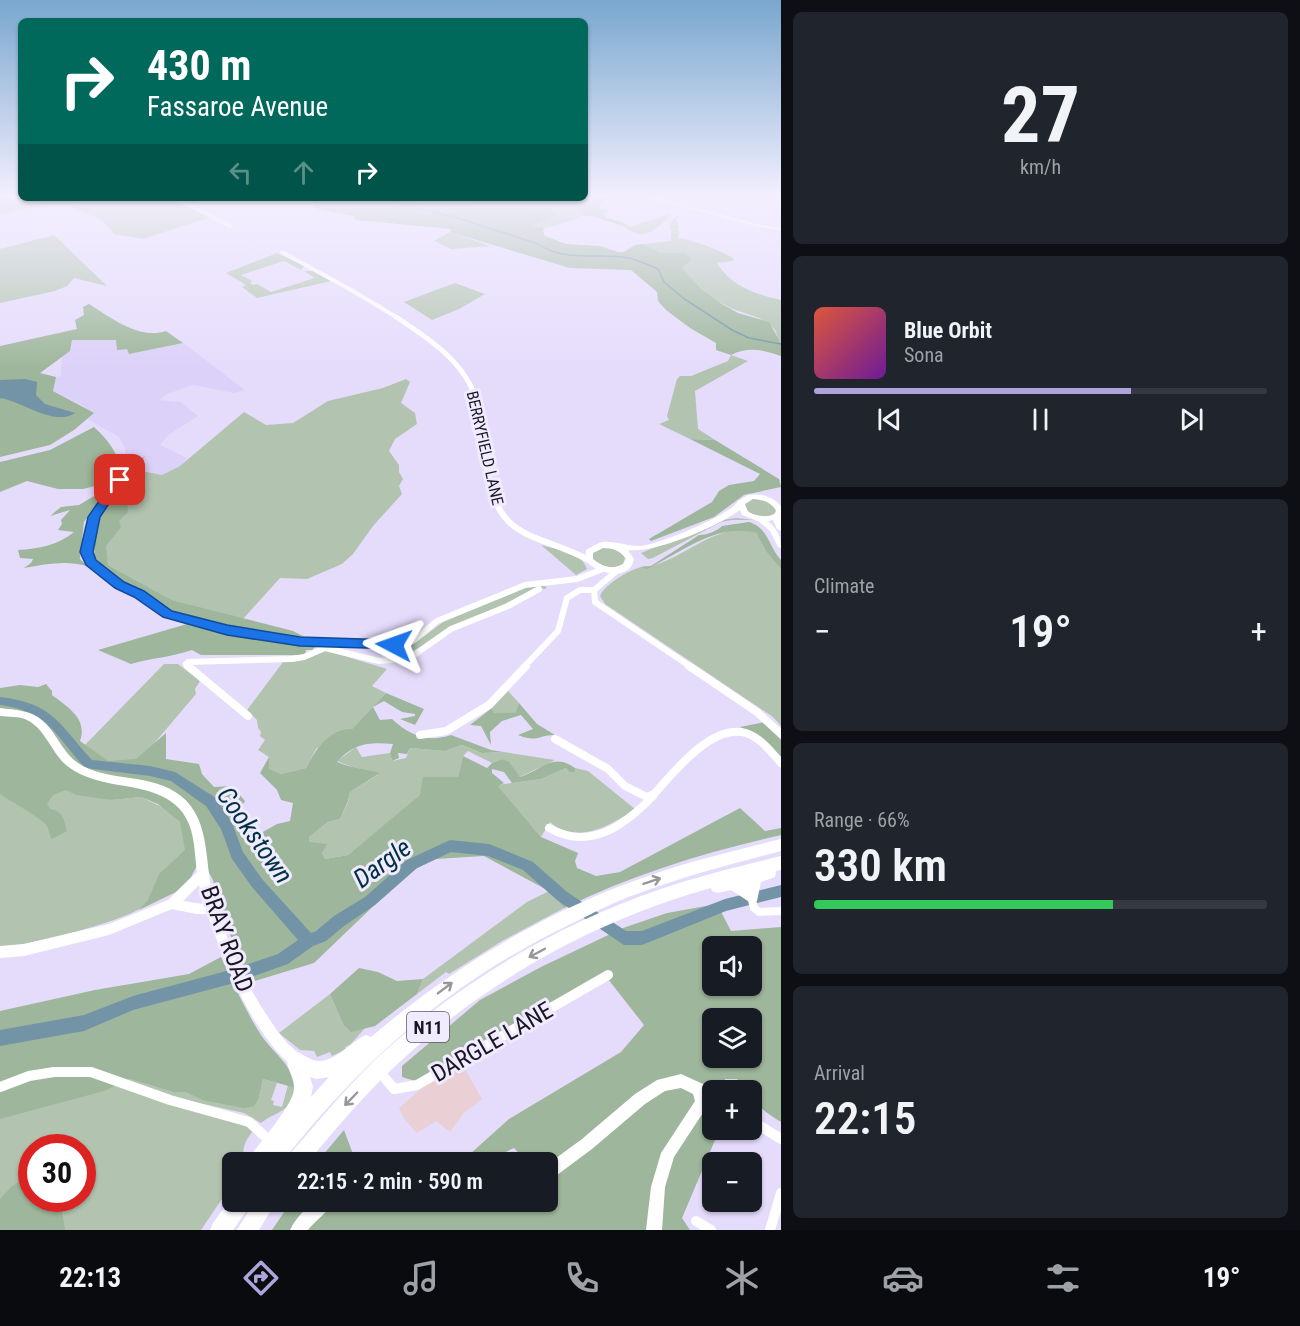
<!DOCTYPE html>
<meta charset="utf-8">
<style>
body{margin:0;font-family:"Roboto Condensed",sans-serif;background:#20242c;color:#f1f3f6;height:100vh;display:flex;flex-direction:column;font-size:22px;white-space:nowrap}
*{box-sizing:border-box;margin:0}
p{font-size:20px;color:#9ea1a6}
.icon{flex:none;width:33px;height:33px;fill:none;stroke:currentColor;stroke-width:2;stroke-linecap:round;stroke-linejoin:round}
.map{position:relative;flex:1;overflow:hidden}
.details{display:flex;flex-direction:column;gap:12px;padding:12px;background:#0d0f14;width:519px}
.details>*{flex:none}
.top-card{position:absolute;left:18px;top:18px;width:570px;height:183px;border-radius:9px;box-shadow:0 2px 4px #0004;background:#00695c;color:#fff;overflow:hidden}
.buttons{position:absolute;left:702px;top:936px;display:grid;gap:12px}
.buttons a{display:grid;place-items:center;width:60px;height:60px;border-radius:9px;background:#171b24;box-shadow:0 2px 4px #0004;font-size:30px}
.speed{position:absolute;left:18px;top:1134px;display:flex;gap:12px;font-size:30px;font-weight:700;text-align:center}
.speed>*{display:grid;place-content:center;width:78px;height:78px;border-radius:50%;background:#171b24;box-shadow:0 2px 4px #0004;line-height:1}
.speed .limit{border:9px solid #d22;background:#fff;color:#111}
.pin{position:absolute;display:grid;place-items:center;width:51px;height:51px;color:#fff;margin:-26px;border-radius:12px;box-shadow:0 3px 9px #0006}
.me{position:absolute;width:66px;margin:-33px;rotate:274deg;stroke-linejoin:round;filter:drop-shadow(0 0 4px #0008)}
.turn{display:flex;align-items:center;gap:21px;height:126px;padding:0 30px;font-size:27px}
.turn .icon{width:78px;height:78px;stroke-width:2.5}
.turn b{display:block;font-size:42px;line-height:51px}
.lanes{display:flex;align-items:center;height:57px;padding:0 30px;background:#0003;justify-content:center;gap:30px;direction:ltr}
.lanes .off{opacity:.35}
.big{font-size:45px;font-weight:600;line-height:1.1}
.details .widget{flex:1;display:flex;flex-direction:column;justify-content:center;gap:9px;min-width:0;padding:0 21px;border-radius:9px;background:#20242c}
.details .dial{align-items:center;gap:0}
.dial b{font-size:78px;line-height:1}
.song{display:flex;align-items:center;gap:18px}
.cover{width:72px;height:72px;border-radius:9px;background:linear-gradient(135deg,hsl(10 70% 55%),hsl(280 70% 35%))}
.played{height:6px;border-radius:3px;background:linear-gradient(90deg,#aea3db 70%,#363941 70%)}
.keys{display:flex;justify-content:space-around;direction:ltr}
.heat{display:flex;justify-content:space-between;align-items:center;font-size:33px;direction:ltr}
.charge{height:9px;border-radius:4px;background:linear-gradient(90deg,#34c759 66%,#363941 0)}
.trip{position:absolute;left:222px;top:1152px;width:336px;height:60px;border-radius:9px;background:#171b24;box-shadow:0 2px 4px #0004;font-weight:600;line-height:60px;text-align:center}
.tabs{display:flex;height:96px;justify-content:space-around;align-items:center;background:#090b0e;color:#9ea1a6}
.tabs .icon{width:42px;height:42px}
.tabs .current{color:#aea3db}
.tabs b{font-size:27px;color:#f1f3f6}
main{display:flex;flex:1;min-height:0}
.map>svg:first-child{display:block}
.commercial{fill:#ead0d5}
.built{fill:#dcd1f8}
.green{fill:#b2c4b0;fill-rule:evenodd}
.forest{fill:#9eb69b;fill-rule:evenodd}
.water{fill:#7394a6}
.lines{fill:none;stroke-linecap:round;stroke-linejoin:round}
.stream{stroke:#7394a6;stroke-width:1.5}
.river{fill:#7394a6;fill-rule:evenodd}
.street-far4{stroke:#fff;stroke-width:4}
.street-far3{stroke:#fff;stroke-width:5}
.street-far2{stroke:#fff;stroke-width:6}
.street-far1{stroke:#fff;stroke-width:8}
.street{stroke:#fff;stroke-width:10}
.secondary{fill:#fff;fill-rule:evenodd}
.highway{fill:#fff;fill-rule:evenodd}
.oneway{stroke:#98969b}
.route{fill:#1a73e8;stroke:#114b97;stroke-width:1.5}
.labels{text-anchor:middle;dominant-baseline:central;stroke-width:6;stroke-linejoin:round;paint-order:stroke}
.far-street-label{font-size:16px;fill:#191621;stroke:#f1ebff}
.shield{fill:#f1ebff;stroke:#5a5664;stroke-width:1.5}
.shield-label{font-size:18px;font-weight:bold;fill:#191621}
.near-street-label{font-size:24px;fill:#191621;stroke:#f1ebff}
.near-water-label{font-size:26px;font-style:italic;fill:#003044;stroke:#f1ebff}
</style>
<main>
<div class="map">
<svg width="781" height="1230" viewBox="0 0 781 1230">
<rect width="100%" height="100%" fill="#e5dcfc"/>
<path class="commercial" d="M461 1062 482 1099 464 1113 450 1132 436 1121 417 1133 405 1120 399 1108 431 1080Z"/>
<path class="built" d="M72 340H116L127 349 130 354 183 343 245 390 234 393 193 385 167 394 159 400 181 402 198 416 168 435 160 445 187 458 180 466 162 475 126 466 125 448 119 437 80 415 78 412 85 407 52 390 56 377 61 376 62 355 70 351Z"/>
<g class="green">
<path d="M0 197 175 198 211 217 143 239 114 234 102 220 75 209 70 201 0 214Z"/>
<path d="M403 198 585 197 597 198 589 204 586 213 574 220 545 228 514 221 486 205 463 203 430 205Z"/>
<path d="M672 213C664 221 650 239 636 233 631 232 626 227 620 225L622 222 630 227Z"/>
<path d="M678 216 681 217 676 219 679 227 677 229 679 232 678 239C687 237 727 253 734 259L733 261 717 263C732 287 755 294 781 300V343C778 339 777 334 775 330 764 315 740 314 725 305 708 296 695 282 682 268L685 253H660L635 245 671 241V230L669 227 674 218Z"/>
<path d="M450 232 490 246 451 249 434 241Z"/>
<path d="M54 235 107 286 74 278 67 286 55 291 0 303V249Z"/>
<path d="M277 253 304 266 301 270 284 261 241 275 252 281 250 283 253 285 257 284 271 292 315 278 304 271H314L331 281 257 298 242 287 246 285 226 273Z"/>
<path d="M455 283 485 294 459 309 432 320 404 302Z"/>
<path d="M731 355 748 361 695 391 698 429 715 440 690 439 659 424 669 420 667 416 677 379 680 376H691L728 361Z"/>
<path d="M406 379 410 382 401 403 415 413 417 424 395 439 389 451 399 465V472L403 479 399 486 402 494 373 526 353 554 342 564 307 579 280 578 243 619 172 600 108 565 105 546 133 469 162 475 180 466 244 412 266 425 293 423 328 401 383 388Z"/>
<path d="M753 499 766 501 775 507 776 512C766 521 751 517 744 506L746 502Z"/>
<path d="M736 518 754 520H732L721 522 653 558 648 559 641 553 721 520Z"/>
<path d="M741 529 756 533 767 553 781 569V726L773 717 605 604 600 596C604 585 629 570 641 567 645 566 650 567 655 565 686 555 706 533 741 529Z"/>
<path d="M541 545C557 550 581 551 587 569L576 575Z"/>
<path d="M605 547C613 549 621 550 625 558L623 564C611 571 602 566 592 559L593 552Z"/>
<path d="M540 585 547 587 545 589 536 588 407 654 401 656 399 654 400 648 414 644 443 622 526 587Z"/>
<path d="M325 650 387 669 372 686 386 693 352 729 316 749 306 768 281 774 268 769 269 757 258 750 265 740 260 736 261 732 258 728 257 720 247 710 283 662 306 659Z"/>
<path d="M164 664H178L200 681 195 689 196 694 140 760 106 765 81 749Z"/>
<path d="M508 691 519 703 515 713H494L492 708Z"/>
<path d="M462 745 482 753 504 752 555 760 520 777 502 759 492 763 468 751 463 756 458 777 421 795 348 855 325 859 322 853 309 842V837L328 822 340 819 348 802 350 792 379 774C364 769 351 768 337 761L356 747 362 757 390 753 392 761 406 758 410 748 445 751Z"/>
<path d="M566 768 575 772V768L588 771 635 809C612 825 575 846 550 822L541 837 497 785 541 779Z"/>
<path d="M0 786H61L111 800 141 797 164 808 180 822 189 850C174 868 160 891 142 907 128 920 19 949 0 946Z"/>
<path d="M549 891 564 908 502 941 449 974 446 972 417 994 423 979 527 902Z"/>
<path d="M330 994 343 1024 353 1031 365 1028 350 1045 345 1047 346 1049 332 1056 330 1052 317 1057 314 1051 300 1050 279 1033Z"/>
<path d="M129 1079 173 1092H185L202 1100 259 1098 263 1079 277 1083 271 1100 274 1101 273 1105 282 1107 288 1085 296 1088C293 1112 276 1111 261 1123L244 1113 181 1099 124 1080Z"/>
<path d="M117 1083 240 1123 254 1130C246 1139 239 1151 247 1162H232V1184L201 1230H0V1114ZM32 1148H82V1198H32Z"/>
</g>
<g class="forest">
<path d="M600 197H606L607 199 599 205V208L609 211 603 213 607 218 622 222 620 225 592 216H584L578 209Z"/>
<path d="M297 198H403L430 205 463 203 498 207 505 198H515L514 206 535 209 550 207 564 199 562 205 551 209 558 216 531 225 545 228 543 231 545 236 566 244 600 246 618 252H624L635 245 643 244 660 253H685L692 259 682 268 702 289 722 304 738 313 769 322 781 343V356C764 350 748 346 731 355L716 350V343L690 328 666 310 658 301 657 292 631 270 570 268 450 232 451 229 357 220 354 219V216L317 209 314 208V202Z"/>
<path d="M89 304C111 318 140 340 166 331L183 343 129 354 127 349 117 350 116 340H72L70 351 40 373 56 377 53 391 94 413 74 430 50 445 0 457V346L77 329 75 320 84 315 83 307Z"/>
<path d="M94 427C106 438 123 456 118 475L103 484 83 489H58L27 481 0 492V462L50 450Z"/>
<path d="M690 439 715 440 779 479 781 487 744 495 714 517 651 541 649 539 712 502 719 491 729 485 754 481 760 474Z"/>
<path d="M145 456 137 468 142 478 127 497 128 512 119 521 121 527 106 546 108 565 172 600 293 631 305 637C266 638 210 627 174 611 162 607 153 597 142 592 121 580 110 576 94 556 95 549 94 540 95 532 99 511 128 468 145 456Z"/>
<path d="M111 486 84 522 80 559 87 566C66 560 46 564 24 568L31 563 33 559 20 558 18 550C39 549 58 545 74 532L58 530 62 524 61 520 70 510 50 516 61 507 79 505Z"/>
<path d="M749 522C769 528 769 548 781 560V569L767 553 756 533C718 523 685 550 653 566L647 569 641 567 651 566 699 535C705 536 719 530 722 526Z"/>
<path d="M187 624 306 646 317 645 312 650H306L305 655H201L192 650C172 657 151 658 131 664L98 650Z"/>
<path d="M46 684 52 691V695C68 707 88 719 80 741L108 761 136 759 166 733V759L199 764 202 774 214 787 232 786 245 801 237 814 245 817 261 833 277 824 290 821 293 803 281 800 277 790 260 773 269 757V769L281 774 306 768C316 749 329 729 352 729L386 693 424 709 415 725 400 719 415 716V714L402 712 384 701 373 707 380 720 392 719C409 735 428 743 451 735L491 750 504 752 482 753 462 745 445 751 410 748 407 754 398 753 399 758 392 761 390 753 393 744C369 742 354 743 337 762 351 768 365 769 380 773L350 792 348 801 340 819 328 822 309 837V842L327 844 322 853 325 859 348 855 420 795 423 777H458L463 756 487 768 492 763 502 759 509 762 520 777C542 770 552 752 575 768V772H570L566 768 541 779 512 783 504 772 492 769V773L504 783 498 786 541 837 578 853 575 861 577 868 596 876 620 872 740 808 765 831 781 828V835C705 852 634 874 564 908L549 891 484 856 436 859 409 872 314 963 248 983 216 896 213 880 201 858 191 877 176 892 139 910 148 900 159 874 185 850 180 822 158 804 141 797 111 800 76 795 66 790 53 795 47 804 50 809C63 811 64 820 67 831L52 839C49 835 49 830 47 826 44 820 9 800 0 794V688L20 685 38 687Z"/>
<path d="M519 703 537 724 555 735C538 735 537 743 518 735L533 729 521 715 502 721 490 732 491 745 481 726 470 725 492 708 494 713H515Z"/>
<path d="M765 722 781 740V757L765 741 740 727Z"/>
<path d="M717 904 731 931 781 927V1122C770 1115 752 1105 752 1090H747L737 1079H725L723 1090H712V1130H718V1133L682 1218 690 1230H272L291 1202H548V1162H527L514 1148 495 1157 470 1154 509 1119 621 1052 644 1025 604 974 415 1081 402 1077V1066L480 1000 541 967 623 928 667 913ZM712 946H752V986H712ZM712 1018H752V1058H712Z"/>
<path d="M221 957C233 983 245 1010 261 1035 274 1054 292 1064 296 1088L263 1079 259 1098 254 1106 244 1108 202 1100 185 1092H173L129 1079 104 1091 0 1119V1011L95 990 189 974Z"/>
<path d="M359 968 378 972 397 981 423 979 417 994 375 1026 351 1032 343 1024 330 994Z"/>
<path d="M344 1130 356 1162H317Z"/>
<path d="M24 1179H31L32 1198 55 1199 61 1205 65 1230H0V1199L12 1186Z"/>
</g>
<path class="water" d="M25 379 37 382 36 395 45 404 75 413C54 427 22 401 0 398V380Z"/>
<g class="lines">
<path class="stream" d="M378 198 458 218 538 244C562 261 594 254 622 257 634 258 647 264 658 269L664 282 683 298 732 330 749 338 781 344"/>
<path class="river" d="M0 697C53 703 59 724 92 760L150 766 175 772 216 798 232 823 243 852 262 879 311 933 316 931 334 916 365 897 407 860 450 840 489 844 533 862 567 892 626 931H642L725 899 781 885V897L726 911 642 945H624L557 900 523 870 488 856 451 852 417 868 375 905 344 926 326 941 313 946 288 964 234 983 133 1010 84 1031 0 1046V1030L84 1015 133 996 234 969 278 954 298 940 252 887 232 859 221 829 206 806 171 781 150 776 85 768C56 736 48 711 0 705Z"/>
<g class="street-far4">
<path d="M175 198 230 226"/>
<path d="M282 252 353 291 398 318"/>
</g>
<g class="street-far3">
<path d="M396 317C425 336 462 360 474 394 483 419 484 446 487 472"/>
<path d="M125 472 129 466"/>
</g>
<g class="street-far2">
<path d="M126 470 94 517 87 552 90 562 120 585 139 594 167 614 227 630 300 641 402 645 414 640 437 621 525 585 577 579 603 569"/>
<path d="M487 470C498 543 537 532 589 560"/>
<path d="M618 570 594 590 595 602 691 667"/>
<path d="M190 667 186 664 188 662 292 659 304 657 325 648 379 661 401 659 414 655 451 629 508 606 539 589"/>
<path d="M524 667 558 631 567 598 580 590H594"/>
</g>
<g class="street-far1">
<path d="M188 666 248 716"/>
<path d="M689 666 757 712 781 734"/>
<path d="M420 735 446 731 489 705 526 666"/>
<path d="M555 739 608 769 625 786 647 797 654 794C674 772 712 723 746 733 761 738 771 752 781 763"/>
<path d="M549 828C590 851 624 826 653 796"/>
<path d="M751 896 754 908 759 912 781 911"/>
</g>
<g class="street">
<path d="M379 1071 394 1089 417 1085 608 975"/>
<path d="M0 1087 29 1076 54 1072H91L170 1100 249 1122 271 1142"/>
<path d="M752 1121 781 1139"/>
<path d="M696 1221 711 1230"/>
<path d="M770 1230 781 1193"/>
</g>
<g class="secondary">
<path d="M647 197H654L761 225 781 228V230L759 227Z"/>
<path d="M748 495C761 493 772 496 781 506V531L777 529 773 520 768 521C777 529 781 535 781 548L778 547 770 531 758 521 742 515 740 510C717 527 656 553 628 550L634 559C634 561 631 567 630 568 618 580 594 571 585 560L586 550C590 548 594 545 599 543 610 539 628 547 641 546 659 544 731 515 738 501ZM753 499C763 499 770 502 776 510L775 514C766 518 757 516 748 512L745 504ZM603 548C613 548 621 551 626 559L623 564C612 570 603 567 593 559V553Z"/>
<path d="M0 708C15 710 31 710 43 721 57 733 62 752 78 763 109 783 151 772 181 796 213 822 203 867 215 902 227 940 245 984 268 1017 274 1026 280 1035 287 1043 293 1048 299 1053 302 1060L300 1065 295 1067C287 1063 280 1055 274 1048 242 1009 225 961 207 914H196L172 909 109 935 24 956 0 958V946L24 944 109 924 168 900 197 872C195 858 195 844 191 830 181 794 145 789 113 784 98 781 83 777 70 768 52 756 47 730 27 720 19 716 9 717 0 716ZM199 885 203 904 183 901Z"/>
<path d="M681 1074 703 1084 710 1102 674 1157 665 1187 662 1230H646L651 1187 661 1153 695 1101 693 1094 681 1088 665 1091 645 1104 592 1149 553 1178 548 1180V1164L582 1139 635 1094 657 1080Z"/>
<path d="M314 1202H333C328 1212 315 1221 308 1230H290C295 1219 305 1209 314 1202Z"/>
</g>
<g class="highway">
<path d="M781 839V851C732 864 684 876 637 894 616 901 595 912 575 922 453 980 365 1057 282 1162H248L251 1155C262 1140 293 1105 294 1089 295 1076 283 1066 289 1054L295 1051C301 1053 307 1058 313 1060 333 1066 349 1042 366 1035L371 1037C446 973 531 920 623 885 674 865 728 852 781 839ZM310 1077 316 1079 329 1077 311 1097 313 1086Z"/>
<path d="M781 856V870L776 871 775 877 761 882 757 901 751 903 731 890 718 893 712 891 711 888 704 890C586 924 475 988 387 1074 359 1101 333 1132 308 1162H286L289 1155C317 1123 344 1090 375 1060 455 985 554 926 658 890 698 876 740 866 781 856Z"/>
<path d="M232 1197V1202H251L248 1209 233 1230H210L213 1223Z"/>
<path d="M254 1202H276L259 1230H237Z"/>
</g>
</g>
<defs><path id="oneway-shaft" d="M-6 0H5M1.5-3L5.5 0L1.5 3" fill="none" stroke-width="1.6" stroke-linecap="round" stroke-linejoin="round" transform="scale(1.5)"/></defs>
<g class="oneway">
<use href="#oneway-shaft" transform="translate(652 881) rotate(-18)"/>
<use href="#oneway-shaft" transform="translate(537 953) rotate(152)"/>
<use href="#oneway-shaft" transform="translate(445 988) rotate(-37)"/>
<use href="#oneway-shaft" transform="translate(351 1099) rotate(134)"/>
</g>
<linearGradient id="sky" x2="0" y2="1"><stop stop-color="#79a7ce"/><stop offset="0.53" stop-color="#f3effe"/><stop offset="1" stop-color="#f3effe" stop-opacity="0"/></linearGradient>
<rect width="781" height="369" fill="url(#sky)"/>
<path class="route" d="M120 477 125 480 100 517 93 552 96 560 124 582 144 591 172 611 227 625 300 637 394 640 401 645 399 649 300 646 227 635 163 617 134 597 115 588 86 565 80 552 88 517 115 478Z"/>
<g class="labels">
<g class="far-street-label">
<text transform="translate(485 448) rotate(77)">BERRYFIELD LANE</text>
</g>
<rect class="shield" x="407" y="1012" width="42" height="30" rx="4.5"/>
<g class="shield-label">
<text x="428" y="1027">N11</text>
</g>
<g class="near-street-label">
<text transform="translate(227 939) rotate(70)">BRAY ROAD</text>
<text transform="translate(492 1042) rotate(-30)">DARGLE LANE</text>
</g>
<g class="near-water-label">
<text transform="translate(255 835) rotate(55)">Cookstown</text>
<text transform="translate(382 863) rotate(-36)">Dargle</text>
</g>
</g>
</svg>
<div class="buttons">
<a><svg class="icon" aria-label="sound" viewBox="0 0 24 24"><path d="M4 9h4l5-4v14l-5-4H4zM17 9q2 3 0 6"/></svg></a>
<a><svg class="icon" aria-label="layers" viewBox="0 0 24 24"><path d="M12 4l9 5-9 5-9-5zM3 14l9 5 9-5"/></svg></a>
<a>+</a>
<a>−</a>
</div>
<div class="speed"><div class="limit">30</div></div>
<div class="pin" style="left:120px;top:480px;background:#d93025"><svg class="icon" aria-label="arrive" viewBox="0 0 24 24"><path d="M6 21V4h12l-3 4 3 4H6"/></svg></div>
<svg class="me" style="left:394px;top:645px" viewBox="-20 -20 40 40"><path d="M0-17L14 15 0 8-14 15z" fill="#1a73e8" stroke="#fff" stroke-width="4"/></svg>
<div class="trip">22:15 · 2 min · 590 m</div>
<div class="top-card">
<div class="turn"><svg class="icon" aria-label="right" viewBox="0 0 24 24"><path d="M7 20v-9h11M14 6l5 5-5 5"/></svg><div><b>430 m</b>Fassaroe Avenue</div></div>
<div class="lanes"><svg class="icon off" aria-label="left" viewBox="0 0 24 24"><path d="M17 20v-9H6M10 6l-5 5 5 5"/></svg><svg class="icon off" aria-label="ahead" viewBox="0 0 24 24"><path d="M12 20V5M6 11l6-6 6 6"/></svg><svg class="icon" aria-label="right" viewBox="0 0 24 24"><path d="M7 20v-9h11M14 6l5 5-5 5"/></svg></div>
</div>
</div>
<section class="details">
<div class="widget dial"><b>27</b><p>km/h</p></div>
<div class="widget">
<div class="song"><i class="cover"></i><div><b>Blue Orbit</b><p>Sona</p></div></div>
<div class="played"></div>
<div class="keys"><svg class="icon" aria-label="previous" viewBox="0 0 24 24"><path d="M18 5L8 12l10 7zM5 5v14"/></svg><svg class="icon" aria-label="pause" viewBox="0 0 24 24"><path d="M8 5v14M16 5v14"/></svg><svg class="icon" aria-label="next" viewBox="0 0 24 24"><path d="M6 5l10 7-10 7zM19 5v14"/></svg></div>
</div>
<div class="widget"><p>Climate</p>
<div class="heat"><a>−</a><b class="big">19°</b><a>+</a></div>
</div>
<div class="widget"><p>Range · 66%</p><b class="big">330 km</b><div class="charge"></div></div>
<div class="widget"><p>Arrival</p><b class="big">22:15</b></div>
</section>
</main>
<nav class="tabs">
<b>22:13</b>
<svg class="icon current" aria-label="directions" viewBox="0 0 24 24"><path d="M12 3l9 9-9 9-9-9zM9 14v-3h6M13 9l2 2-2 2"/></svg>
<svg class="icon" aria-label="music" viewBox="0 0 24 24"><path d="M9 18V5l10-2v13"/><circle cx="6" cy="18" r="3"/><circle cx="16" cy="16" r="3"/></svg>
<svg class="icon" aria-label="phone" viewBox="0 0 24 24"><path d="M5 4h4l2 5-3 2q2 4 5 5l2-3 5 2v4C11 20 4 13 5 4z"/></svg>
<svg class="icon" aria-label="climate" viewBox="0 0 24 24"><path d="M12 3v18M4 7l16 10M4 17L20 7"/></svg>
<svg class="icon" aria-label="car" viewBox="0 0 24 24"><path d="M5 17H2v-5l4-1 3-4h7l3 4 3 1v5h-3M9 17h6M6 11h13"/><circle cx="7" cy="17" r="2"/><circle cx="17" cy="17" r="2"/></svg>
<svg class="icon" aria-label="filters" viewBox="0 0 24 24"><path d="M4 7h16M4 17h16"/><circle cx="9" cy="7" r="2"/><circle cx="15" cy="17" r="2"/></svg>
<b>19°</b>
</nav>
